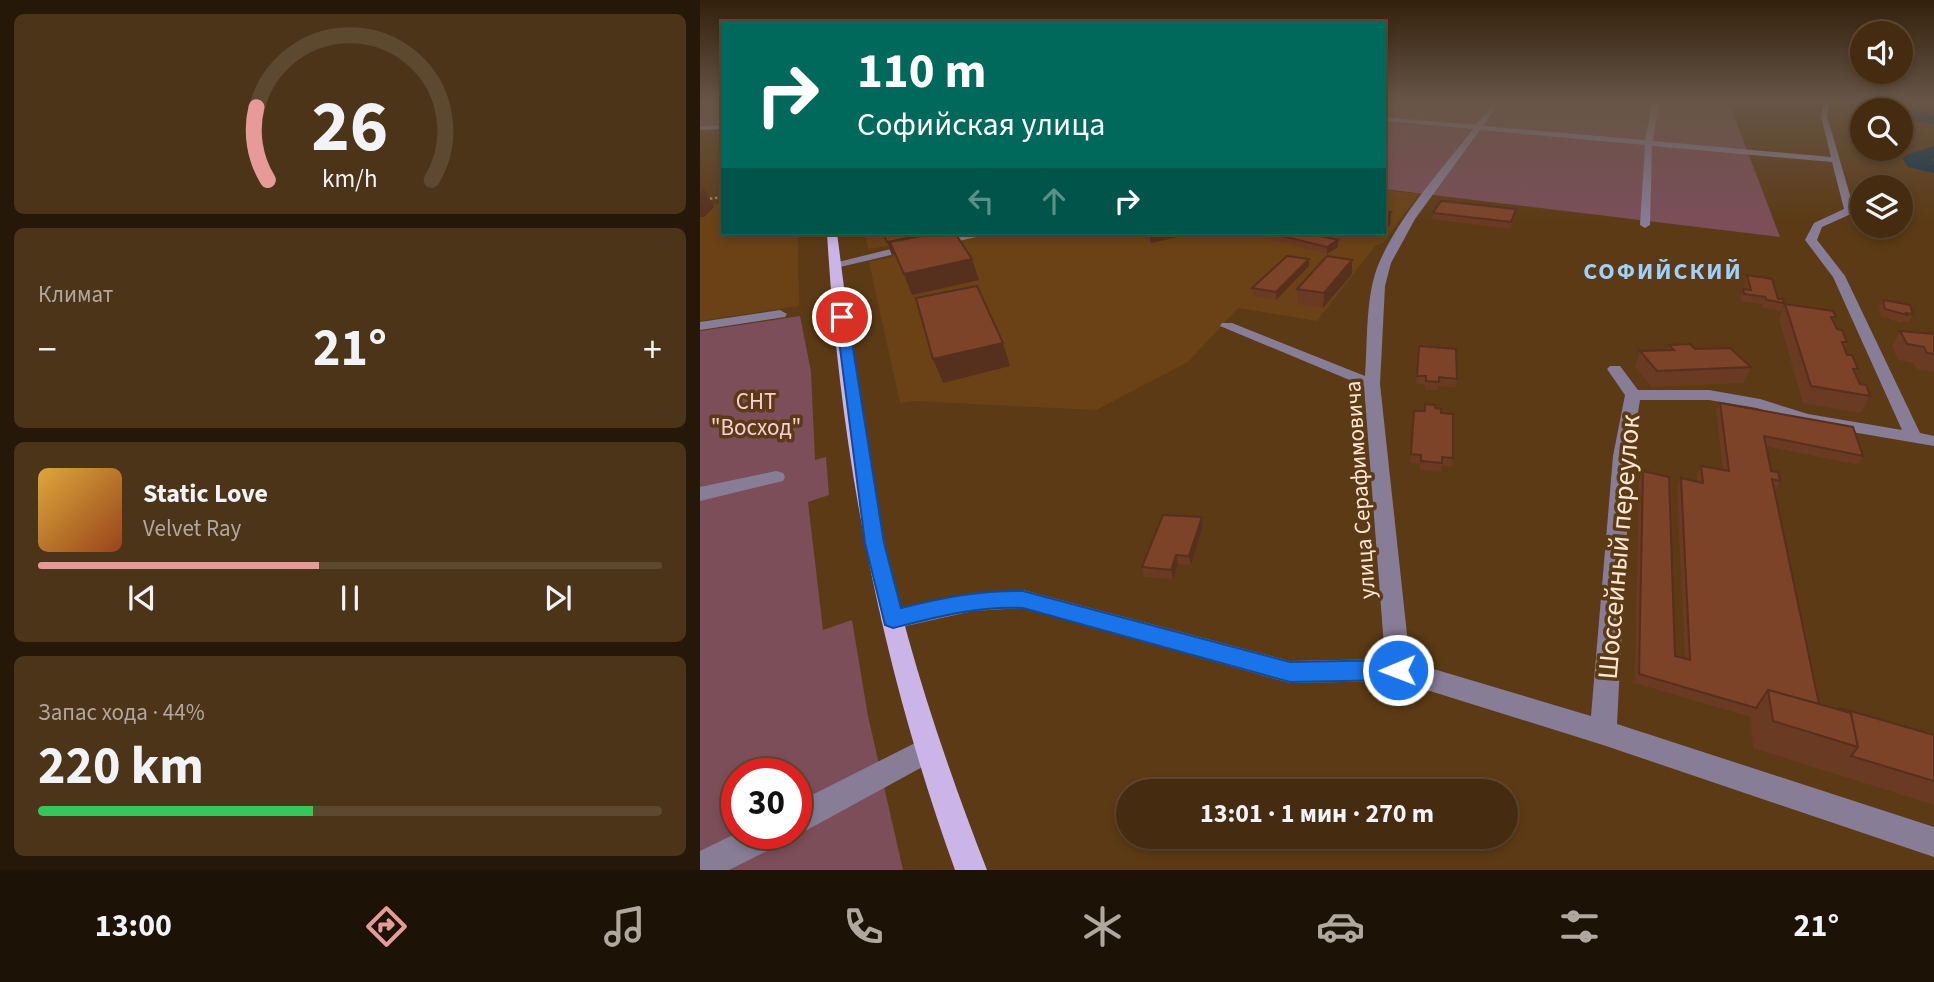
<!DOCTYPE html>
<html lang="ru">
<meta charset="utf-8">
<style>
body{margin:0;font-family:"Source Sans 3",sans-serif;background:#4c3419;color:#f1f3f6;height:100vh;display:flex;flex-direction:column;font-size:26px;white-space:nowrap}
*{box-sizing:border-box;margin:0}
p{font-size:23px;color:#b0a79f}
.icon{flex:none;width:38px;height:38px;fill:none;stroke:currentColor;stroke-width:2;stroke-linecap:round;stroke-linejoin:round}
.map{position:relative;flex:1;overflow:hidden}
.panel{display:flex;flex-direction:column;gap:14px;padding:14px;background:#261809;width:700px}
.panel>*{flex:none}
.top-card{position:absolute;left:21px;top:21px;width:665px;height:214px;border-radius:0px;box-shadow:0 4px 10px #0003,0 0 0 2px #5d4830;background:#00695c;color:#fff;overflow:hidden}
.controls{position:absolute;left:1150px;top:21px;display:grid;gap:14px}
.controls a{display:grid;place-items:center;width:63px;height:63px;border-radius:50%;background:#452c10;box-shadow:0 4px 10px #0003,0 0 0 2px #5d4830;font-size:35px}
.speed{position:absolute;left:21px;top:758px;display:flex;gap:14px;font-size:35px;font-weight:700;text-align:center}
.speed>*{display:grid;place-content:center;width:91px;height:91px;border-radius:50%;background:#452c10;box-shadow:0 4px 10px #0003,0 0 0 2px #5d4830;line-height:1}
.speed .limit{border:10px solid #d22;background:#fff;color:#111}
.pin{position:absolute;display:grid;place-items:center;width:60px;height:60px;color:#fff;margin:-30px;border:4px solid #fff;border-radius:50%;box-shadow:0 2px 7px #0007}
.me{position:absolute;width:77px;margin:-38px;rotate:269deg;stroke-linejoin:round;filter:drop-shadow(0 0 5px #0008)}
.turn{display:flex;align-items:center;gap:24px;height:147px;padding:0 21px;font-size:32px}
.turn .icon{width:91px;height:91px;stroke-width:2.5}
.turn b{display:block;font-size:49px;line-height:60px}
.lanes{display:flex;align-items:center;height:66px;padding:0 21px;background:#0003;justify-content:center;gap:35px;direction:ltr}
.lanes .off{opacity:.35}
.big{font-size:52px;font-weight:700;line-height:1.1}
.panel .card{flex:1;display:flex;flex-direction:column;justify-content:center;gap:10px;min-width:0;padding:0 24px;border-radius:10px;background:#4c3419}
.panel .dial{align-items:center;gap:0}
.dial svg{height:182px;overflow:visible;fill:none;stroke:#5d4830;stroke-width:7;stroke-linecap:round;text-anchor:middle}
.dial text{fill:#f1f3f6;stroke:none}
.song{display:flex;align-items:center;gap:21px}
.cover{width:84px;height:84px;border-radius:10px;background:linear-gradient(135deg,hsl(40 70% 55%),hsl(20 70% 35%))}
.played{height:7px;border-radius:4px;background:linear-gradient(90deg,#e69b98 45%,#5d4830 45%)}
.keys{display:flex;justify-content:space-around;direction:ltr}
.heat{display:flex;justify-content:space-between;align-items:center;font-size:38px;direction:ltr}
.charge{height:10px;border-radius:5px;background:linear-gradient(90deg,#34c759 44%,#5d4830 0)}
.trip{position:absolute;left:416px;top:779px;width:402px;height:70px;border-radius:35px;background:#452c10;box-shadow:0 4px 10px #0003,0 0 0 2px #5d4830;font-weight:700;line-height:70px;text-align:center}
.tab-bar{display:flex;height:112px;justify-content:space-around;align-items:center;background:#1c1206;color:#b0a79f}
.tab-bar .icon{width:49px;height:49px}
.tab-bar .active{color:#e69b98}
.tab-bar b{font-size:32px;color:#f1f3f6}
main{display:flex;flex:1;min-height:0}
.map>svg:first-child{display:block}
.built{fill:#6a4216}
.green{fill:#7c4e59;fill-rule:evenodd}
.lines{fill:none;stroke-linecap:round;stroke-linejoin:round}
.river{fill:#083452;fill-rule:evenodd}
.path{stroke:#a28568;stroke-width:2.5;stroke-dasharray:2.5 2.5;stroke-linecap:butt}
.minor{fill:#877d96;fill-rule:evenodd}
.major{fill:#cbb5e8;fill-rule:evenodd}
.wall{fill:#6b3a23}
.shaded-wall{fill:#572f1d}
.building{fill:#7c4329;stroke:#572f1d;stroke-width:2}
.route{fill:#1a73e8;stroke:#114b97;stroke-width:2}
.labels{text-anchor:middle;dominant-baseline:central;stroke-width:7;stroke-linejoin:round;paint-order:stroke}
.park-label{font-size:23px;fill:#f8cfd7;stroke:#5c3a15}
.street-label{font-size:23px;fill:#fce6d3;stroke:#5c3a15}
.far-district-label{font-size:24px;font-weight:bold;letter-spacing:2px;fill:#9ed1fb;stroke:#5c3a15}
.near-street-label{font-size:28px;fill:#fce6d3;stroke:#5c3a15}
</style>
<main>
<section class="panel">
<div class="card dial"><svg viewBox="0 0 100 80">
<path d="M14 69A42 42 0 1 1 86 69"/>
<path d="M14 69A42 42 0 0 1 9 37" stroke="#e69b98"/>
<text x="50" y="56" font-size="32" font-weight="700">26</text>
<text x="50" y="72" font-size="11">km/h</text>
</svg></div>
<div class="card"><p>Климат</p>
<div class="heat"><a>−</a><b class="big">21°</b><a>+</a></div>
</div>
<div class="card">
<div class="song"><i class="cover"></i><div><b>Static Love</b><p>Velvet Ray</p></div></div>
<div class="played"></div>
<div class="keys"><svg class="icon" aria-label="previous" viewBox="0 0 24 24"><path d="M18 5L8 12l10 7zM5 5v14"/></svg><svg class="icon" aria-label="pause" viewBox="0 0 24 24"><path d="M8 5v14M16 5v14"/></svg><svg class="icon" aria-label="next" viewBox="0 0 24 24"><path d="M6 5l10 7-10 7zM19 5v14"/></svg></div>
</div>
<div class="card"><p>Запас хода · 44%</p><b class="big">220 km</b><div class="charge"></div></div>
</section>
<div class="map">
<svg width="1234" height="870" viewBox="0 0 1234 870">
<rect width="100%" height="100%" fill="#5c3a15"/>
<g class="built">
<path d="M684 190 719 194 684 242 675 246 617 321 538 308 488 362 396 410 214 401 200 403 169 262 193 257 188 246 168 249 165 233H684Z"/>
<path d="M23 204V233H98L99 306 0 321V206Z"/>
</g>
<g class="green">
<path d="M0 100H23V124L0 126Z"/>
<path d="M684 100H1028L1080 237 684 189Z"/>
<path d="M100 316 111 372 115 460 126 457 129 495 108 502 123 630 152 620 168 716 203 870H0V331ZM37 774H96V833H37Z"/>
</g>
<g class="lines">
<g class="river">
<path d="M1156 100H1177L1193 110H1173Z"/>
<path d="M1200 109 1234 114V124L1200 119V110H1195Z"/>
<path d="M1234 146V159L1230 160 1234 161V173L1208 167 1203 159 1206 155Z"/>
</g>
<path class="path" d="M0 200 23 197"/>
<g class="minor">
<path d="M796 100H802L783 126 945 140 953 100H959L953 141 1131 157 1121 116 1124 101H1130L1127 116 1154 209 1151 214 1122 227 1117 240 1145 276 1220 433 1234 436V446L1105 424 1057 408 1009 400H940L931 456 917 724 1234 827V857L903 745 698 681 590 683 323 608 273 611 193 629 185 626 181 619 185 612 193 609 273 593 323 590 590 661 685 659 664 386 520 326 522 323H532L665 376C668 340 665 296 679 263 701 213 741 171 773 129L684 121V117L776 125ZM780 130 945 145 940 225 945 228 950 225 952 146 1132 162 1144 209 1114 223 1105 240 1133 277 1202 430 1108 414 1060 399 1009 390H938L920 366H910L907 369 925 395 913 456 891 716 710 662 680 384 685 286 691 263 715 219Z"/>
<path d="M23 125V129L0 130V126Z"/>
<path d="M273 233H293L238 246 232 243Z"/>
<path d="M191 249 197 252 195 254 136 268 130 264Z"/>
<path d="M80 310 87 314 85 317 0 330V322Z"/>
<path d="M76 471 83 473 85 477 83 481 0 501V487Z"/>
<path d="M227 737 237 741 241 750 237 759 107 830 96 834 93 833H96V803Z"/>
<path d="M37 833H85L81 844 29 870H0V851Z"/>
</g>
<path class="major" d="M127 233H137C149 324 159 415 177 506 201 631 241 752 287 870H255C180 662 140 453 127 233Z"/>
</g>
<g class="wall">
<path d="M733 213 815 216 810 229 732 219Z"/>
<path d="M1163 226H1179L1190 233 1187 239 1163 235 1161 230Z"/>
<path d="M164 233 218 237 279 280 212 295 195 254 192 255 183 235 166 237Z"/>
<path d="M440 233H495L451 243 440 236Z"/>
<path d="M564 233H607L638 247 627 254 564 238Z"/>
<path d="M609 266 576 300 553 296 552 288Z"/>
<path d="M652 274 623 308 597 304V289Z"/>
<path d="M1047 275 1084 303 1081 311 1063 308 1062 304 1041 301 1040 297 1043 289H1046L1044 283Z"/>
<path d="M1183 300 1213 314 1209 322 1203 321 1202 323 1181 317 1179 307Z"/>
<path d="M1085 304 1136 317 1133 321 1137 329 1147 342 1144 348 1147 355 1158 369 1156 374 1160 384 1170 396 1161 413 1103 403 1079 319Z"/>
<path d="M1200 331 1234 334V372L1217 369 1214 363 1198 360 1192 346Z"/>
<path d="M969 345 995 349 1051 367 1043 383 952 387 935 367 940 351 968 350Z"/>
<path d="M719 346 757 379 756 387 739 386 738 390H725V385L716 384Z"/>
<path d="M1020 403 1163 456 1158 465 1066 446 1071 471 1080 481 1076 490H1074L1119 704 1139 710 1140 708 1234 735V805L1053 748 1050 717 935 683 939 480 943 471 975 656 985 659 977 487 981 478 998 482 997 475 1001 466 1023 470 1016 411Z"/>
<path d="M735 408 741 413 753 458 752 467 741 466V472L720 470V464L710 463 714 411H724Z"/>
<path d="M502 517 503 526 491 565 478 564 473 579 444 577 442 567Z"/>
</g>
<g class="shaded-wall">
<path d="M4 189 14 207 4 217H0V193Z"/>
<path d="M691 212 690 225 684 231V219Z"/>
<path d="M34 233H58L36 237Z"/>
<path d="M164 233H194L166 237Z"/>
<path d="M449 233H495L451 243Z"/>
<path d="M217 236 222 249 190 242 195 254 192 255 187 242Z"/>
<path d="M638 240V247L627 254V247Z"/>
<path d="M272 259 279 280 212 295 204 274Z"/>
<path d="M609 259V266L576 300V292Z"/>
<path d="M652 260V274L623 308 624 293Z"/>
<path d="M303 343 310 366 243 383 233 359Z"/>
<path d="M502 517 503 526 491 565 489 556Z"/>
<path d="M476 555 478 564 473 579 471 570Z"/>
</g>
<g class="building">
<path d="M741 201 816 209 811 222 733 213Z"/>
<path d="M684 211 691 212 684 219Z"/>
<path d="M1165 226 1187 227 1190 233 1166 228Z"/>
<path d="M183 233H216L217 236 187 242Z"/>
<path d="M239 233H255L272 259 204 274 190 242Z"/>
<path d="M570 233H607L638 240 627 247Z"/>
<path d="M587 256 609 259 576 292 552 288Z"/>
<path d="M627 256 652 260 624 293 597 289Z"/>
<path d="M1047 275 1072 279 1078 299H1083L1084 303 1067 300 1065 297 1044 294 1043 289 1051 290Z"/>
<path d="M277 286 303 343 233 359 216 298Z"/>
<path d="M1183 300 1210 305 1213 314 1206 313 1207 315 1185 309Z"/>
<path d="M1085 304 1133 311 1136 317H1131L1137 329 1142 330 1147 342H1142L1147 355H1152L1158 369H1153L1160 384 1166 385 1170 396 1111 386Z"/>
<path d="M1200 331 1234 334V354L1227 353 1224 347 1207 344Z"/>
<path d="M990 344 995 349 1030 348 1051 367 957 371 940 351 974 350 969 345Z"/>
<path d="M719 346 756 349 757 379 739 377V382L726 381V376H717Z"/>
<path d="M1020 403 1153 427 1163 456 1064 436 1071 471 1078 472 1080 481 1072 479 1119 704 1068 690 1056 708 939 674 943 471 969 477 975 656 990 660 981 478 1003 483 1001 466 1029 471Z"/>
<path d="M725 404 735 405V408L741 409V413L753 414V458L742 457V463L721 461V455L711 454 714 411H725Z"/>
<path d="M463 515 502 517 489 556 476 555 471 570 442 567Z"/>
<path d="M1068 690 1151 713 1158 747 1073 721Z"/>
<path d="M1140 708 1234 735V781L1151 756 1158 747 1151 713 1141 710Z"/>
</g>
<linearGradient id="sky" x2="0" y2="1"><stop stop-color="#33200c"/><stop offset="0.45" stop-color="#665546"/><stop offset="1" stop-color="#665546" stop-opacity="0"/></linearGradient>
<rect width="1234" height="222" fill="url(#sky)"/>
<path class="route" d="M142 314 148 317 184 543 201 608C242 598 280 590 323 591L590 662 698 660 706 663 710 670 706 677 698 680 590 682 323 608C277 606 236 617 193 628L185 625 165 543 136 317Z"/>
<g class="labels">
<g class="park-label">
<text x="56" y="401">СНТ<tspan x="56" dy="26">"Восход"</tspan></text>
</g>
<g class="street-label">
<text transform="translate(660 490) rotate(-94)">улица Серафимовича</text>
</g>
<g class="far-district-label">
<text x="963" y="271">СОФИЙСКИЙ</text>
</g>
<g class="near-street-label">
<text transform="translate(919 547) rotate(-85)">Шоссейный переулок</text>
</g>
</g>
</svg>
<div class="controls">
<a><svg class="icon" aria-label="sound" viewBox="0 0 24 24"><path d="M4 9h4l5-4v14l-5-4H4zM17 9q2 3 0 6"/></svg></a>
<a><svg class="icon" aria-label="search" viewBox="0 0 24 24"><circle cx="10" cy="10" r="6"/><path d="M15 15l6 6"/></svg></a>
<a><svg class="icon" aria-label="layers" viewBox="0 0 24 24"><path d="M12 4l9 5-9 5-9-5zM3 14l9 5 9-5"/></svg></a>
</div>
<div class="speed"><div class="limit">30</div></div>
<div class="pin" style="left:142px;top:317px;background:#d93025"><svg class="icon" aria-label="arrive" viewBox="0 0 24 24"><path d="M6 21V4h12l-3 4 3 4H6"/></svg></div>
<svg class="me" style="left:698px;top:670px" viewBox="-20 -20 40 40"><circle r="17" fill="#1a73e8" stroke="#fff" stroke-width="3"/><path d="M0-11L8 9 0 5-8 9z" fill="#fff"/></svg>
<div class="trip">13:01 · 1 мин · 270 m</div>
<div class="top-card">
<div class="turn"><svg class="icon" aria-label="right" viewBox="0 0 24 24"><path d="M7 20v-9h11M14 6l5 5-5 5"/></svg><div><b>110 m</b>Софийская улица</div></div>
<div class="lanes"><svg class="icon off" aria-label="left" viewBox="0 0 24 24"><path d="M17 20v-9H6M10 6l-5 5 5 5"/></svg><svg class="icon off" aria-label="ahead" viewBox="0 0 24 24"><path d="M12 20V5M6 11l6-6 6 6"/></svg><svg class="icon" aria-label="right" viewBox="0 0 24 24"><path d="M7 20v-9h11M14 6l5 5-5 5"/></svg></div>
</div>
</div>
</main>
<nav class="tab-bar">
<b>13:00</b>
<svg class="icon active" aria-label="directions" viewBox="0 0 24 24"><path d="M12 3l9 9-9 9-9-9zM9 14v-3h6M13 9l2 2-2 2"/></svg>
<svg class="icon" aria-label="music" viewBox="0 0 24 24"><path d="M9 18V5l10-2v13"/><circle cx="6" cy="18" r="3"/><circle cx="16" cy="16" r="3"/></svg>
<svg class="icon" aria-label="phone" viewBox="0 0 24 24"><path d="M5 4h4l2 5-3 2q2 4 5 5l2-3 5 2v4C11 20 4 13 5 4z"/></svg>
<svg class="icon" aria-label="climate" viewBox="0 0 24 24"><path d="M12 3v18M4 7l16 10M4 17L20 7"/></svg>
<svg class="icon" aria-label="car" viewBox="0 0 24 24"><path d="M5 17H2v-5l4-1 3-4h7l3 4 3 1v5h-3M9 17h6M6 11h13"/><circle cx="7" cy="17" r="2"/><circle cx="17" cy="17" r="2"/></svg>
<svg class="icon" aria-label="filters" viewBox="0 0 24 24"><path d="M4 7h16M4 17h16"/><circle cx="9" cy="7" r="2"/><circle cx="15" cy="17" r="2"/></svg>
<b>21°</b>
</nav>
